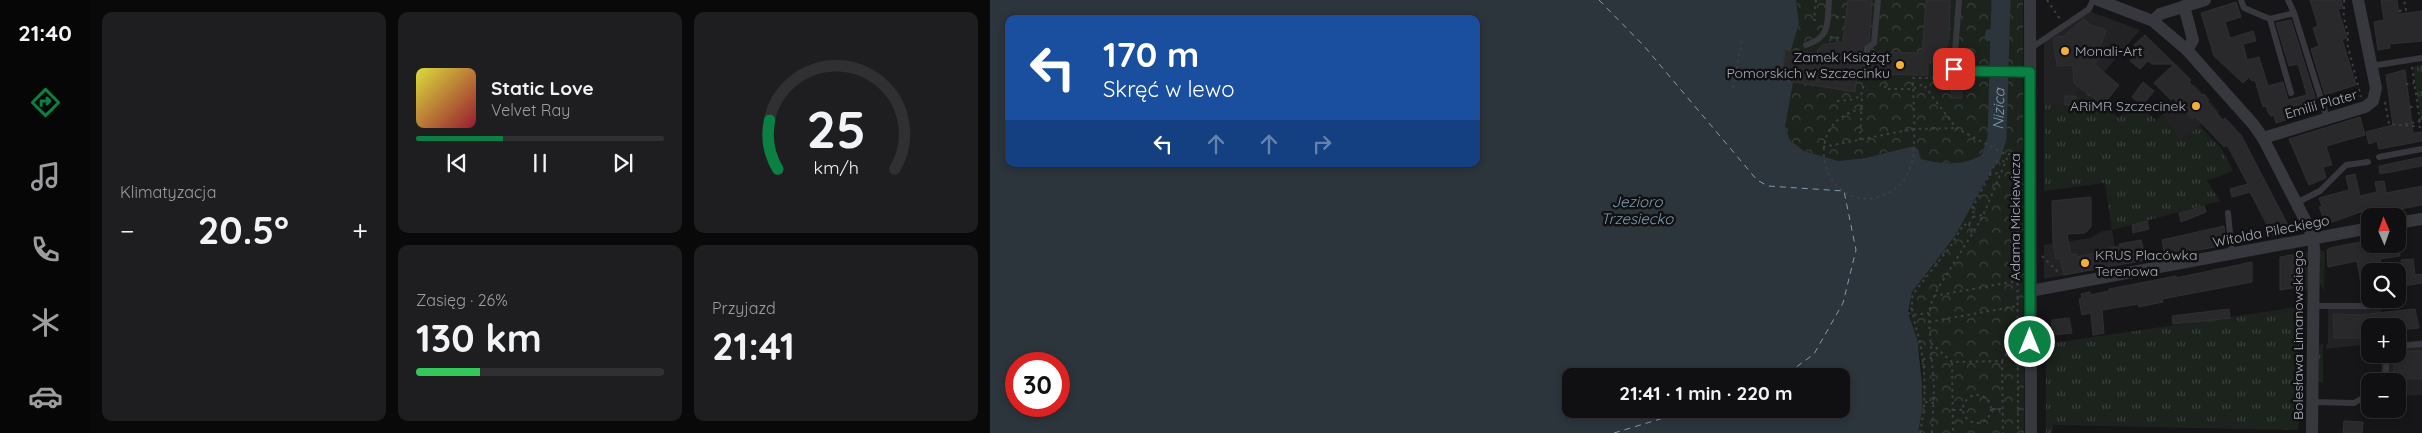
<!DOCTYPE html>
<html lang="pl">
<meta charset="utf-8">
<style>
body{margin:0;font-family:Quicksand,sans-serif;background:#1e1e20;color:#f1f3f6;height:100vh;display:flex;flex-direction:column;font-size:19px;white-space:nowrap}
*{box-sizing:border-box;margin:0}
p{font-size:16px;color:#9c9d9f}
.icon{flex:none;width:28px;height:28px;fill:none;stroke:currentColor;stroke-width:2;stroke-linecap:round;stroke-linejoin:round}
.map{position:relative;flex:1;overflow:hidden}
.drawer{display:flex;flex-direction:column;gap:12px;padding:12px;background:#09090a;width:900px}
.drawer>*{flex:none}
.top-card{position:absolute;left:15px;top:15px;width:475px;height:152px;border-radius:10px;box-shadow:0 2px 8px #0003,0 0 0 1px #303032;background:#1a4fa0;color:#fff;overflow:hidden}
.needle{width:32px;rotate:358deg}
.buttons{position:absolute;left:1371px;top:208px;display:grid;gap:10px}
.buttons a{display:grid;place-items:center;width:45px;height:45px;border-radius:10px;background:#101012;box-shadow:0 2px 8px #0003,0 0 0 1px #303032;font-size:25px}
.speed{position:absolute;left:15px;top:352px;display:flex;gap:10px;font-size:25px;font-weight:700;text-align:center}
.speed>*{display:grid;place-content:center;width:65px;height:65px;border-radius:50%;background:#101012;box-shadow:0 2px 8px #0003,0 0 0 1px #303032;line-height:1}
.speed .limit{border:8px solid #d22;background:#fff;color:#111}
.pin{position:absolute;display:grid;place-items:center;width:42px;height:42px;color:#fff;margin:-21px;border-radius:10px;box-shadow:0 2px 8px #0006}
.me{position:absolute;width:55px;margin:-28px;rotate:0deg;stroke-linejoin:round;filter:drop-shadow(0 0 4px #0008)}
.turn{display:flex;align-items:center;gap:18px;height:105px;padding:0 15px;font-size:22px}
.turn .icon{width:65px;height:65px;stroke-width:2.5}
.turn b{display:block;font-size:35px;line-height:42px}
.lanes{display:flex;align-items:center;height:48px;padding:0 15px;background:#0003;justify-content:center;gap:25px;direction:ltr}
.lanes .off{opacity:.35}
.big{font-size:38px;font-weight:700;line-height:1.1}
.drawer .widget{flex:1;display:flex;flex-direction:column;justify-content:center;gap:8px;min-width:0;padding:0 18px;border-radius:10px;background:#1e1e20}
.drawer .dial{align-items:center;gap:0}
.dial svg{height:130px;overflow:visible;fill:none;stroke:#303032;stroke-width:7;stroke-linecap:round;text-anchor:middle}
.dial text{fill:#f1f3f6;stroke:none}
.song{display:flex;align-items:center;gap:15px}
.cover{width:60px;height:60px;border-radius:8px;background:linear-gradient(135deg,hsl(60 70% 55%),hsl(350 70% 35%))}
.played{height:5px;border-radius:2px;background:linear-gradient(90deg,#0b8043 35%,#303032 35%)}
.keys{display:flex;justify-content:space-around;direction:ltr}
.heat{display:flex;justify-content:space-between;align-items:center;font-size:28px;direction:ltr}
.charge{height:8px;border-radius:4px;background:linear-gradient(90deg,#34c759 26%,#303032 0)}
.drawer .tiles{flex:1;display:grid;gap:12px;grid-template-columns:repeat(3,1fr)}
.widget:first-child{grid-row:span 2}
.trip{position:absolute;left:572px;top:368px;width:288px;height:50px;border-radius:10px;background:#101012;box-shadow:0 2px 8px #0003,0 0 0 1px #303032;font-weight:700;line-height:50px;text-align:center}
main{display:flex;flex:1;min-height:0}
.menu{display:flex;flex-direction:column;width:90px;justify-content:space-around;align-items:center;background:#060607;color:#9c9d9f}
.menu .icon{width:35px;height:35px}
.menu .on{color:#0b8043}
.menu b{font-size:22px;color:#f1f3f6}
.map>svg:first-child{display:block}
.built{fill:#222225}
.grass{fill:url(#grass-tufts)}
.park{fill:url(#park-crowns)}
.water{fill:#2c353c;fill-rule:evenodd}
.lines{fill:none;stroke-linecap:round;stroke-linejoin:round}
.river{stroke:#2c353c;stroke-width:19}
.ferry{stroke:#7f9bb3;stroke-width:1;stroke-dasharray:6 5;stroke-linecap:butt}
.building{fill:#29292c;stroke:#303034}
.path{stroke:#3d3f44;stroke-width:2;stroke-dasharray:2.5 4;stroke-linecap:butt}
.service{stroke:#37383d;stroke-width:6}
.minor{stroke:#37383d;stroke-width:12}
.route-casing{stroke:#07532c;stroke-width:12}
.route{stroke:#0b8043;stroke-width:9}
.poi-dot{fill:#f2b134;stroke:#111113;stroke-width:2}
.labels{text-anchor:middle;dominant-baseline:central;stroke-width:5;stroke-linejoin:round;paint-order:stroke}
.poi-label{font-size:14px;fill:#a8adb8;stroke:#111113;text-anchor:start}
.street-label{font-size:14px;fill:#a8adb8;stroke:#111113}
.water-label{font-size:15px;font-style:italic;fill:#7f9bb3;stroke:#111113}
</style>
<main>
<nav class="menu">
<b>21:40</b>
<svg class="icon on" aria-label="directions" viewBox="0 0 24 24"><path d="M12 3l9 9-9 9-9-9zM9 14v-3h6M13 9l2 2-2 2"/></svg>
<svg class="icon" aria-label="music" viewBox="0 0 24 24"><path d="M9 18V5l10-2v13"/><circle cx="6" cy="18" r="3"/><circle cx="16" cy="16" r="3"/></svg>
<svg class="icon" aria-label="phone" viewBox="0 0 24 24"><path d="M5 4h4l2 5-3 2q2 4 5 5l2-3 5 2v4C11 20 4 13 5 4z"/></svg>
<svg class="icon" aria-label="climate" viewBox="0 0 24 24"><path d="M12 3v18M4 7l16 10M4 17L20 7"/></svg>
<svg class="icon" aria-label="car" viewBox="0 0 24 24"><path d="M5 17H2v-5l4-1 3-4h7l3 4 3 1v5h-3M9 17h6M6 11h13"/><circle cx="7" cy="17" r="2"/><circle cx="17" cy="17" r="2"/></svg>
</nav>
<section class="drawer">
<div class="tiles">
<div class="widget"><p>Klimatyzacja</p>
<div class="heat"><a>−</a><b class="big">20.5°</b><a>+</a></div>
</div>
<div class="widget">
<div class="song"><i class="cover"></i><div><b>Static Love</b><p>Velvet Ray</p></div></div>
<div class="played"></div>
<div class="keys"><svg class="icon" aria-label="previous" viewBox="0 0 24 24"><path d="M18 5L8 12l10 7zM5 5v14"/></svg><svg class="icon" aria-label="pause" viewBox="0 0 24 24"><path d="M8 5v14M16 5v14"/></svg><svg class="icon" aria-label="next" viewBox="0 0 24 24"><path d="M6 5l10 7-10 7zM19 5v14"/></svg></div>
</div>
<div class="widget dial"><svg viewBox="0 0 100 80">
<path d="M14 69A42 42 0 1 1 86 69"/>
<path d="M14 69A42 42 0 0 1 9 39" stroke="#0b8043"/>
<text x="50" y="56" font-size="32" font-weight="700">25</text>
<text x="50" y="72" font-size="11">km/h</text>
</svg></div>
<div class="widget"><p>Zasięg · 26%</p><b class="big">130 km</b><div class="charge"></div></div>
<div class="widget"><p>Przyjazd</p><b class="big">21:41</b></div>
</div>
</section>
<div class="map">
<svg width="1432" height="433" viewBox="0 0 1432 433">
<defs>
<pattern id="grass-tufts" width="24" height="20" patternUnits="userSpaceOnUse" patternTransform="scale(1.25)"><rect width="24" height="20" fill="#1c231d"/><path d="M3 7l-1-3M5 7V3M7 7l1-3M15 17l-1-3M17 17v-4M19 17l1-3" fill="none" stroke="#3a403c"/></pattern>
<pattern id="park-crowns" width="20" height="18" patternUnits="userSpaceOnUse" patternTransform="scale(1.25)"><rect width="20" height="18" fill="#1c231d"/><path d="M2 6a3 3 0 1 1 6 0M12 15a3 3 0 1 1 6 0" fill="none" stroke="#3a403c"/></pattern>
</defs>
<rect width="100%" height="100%" fill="#161618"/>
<g class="built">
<path d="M1094 9 1150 30 1086 105H1054V38Z"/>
<path d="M1204 84 1229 112 1190 140 1172 115Z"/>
<path d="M1122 230 1128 265 1054 279V245L1100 238 1113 231Z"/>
<path d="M1391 308V326H1380V344L1336 349V345L1338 343V309Z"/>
<path d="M1432 340V395L1408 396V381H1391V354H1408V343Z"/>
</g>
<g class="grass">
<path d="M1432 65V119L1431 120 1423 68 1425 66Z"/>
<path d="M1086 91H1094L1129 118 1143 101 1166 120 1172 115 1190 140 1210 126 1231 148 1243 171 1217 181 1230 201 1122 230 1115 183 1054 191V105H1086Z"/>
<path d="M1330 249 1335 253 1334 291 1330 284Z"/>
<path d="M1318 252V289L1316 290 1312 288V253Z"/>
<path d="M1309 307 1308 430 1063 425 1062 433H1056V344Z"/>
<path d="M1333 343V385L1329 380V346Z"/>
</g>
<path class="park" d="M806 0H1033L1034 433H928C931 411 934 390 932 367 928 339 915 320 922 292L1006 160 996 153C972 166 957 165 931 159L928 149 924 146 875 158 849 161 814 151 800 140 795 127 805 72 801 50 809 24Z"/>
<g class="water">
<path d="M0 0H806L809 24 801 50 805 72 795 127 800 140 814 151 849 161 875 158 924 146 928 149 931 159C957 165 972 166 996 153L1007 160 965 236 922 292 918 313 927 339 932 382V410L928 433H0ZM19 19H486V164H19ZM26 364H69V406H26ZM581 376H851V409H581Z"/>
<path d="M1010 27V45L994 39 996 30Z"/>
</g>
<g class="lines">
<path class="river" id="s1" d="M1001 157 1007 138 1011 0"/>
<g class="ferry">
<path d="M609 0 654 46 767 180 778 186 854 191 866 250 853 303 824 354 794 376"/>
<path d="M624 433 703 409"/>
</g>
</g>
<g class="building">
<path d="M858 0 882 1 879 41 872 47 871 74H867L865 92 792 80 795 50 826 53 832 45 853 42Z"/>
<path d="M936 0H960L959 38 956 50H954L953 62 938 61V75L881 74 882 52 932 53Z"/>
<path d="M1320 0H1351L1353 8 1348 9 1357 38 1352 39 1366 85 1335 95 1321 49 1329 46 1323 28 1328 26Z"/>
<path d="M1391 0H1407L1409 14 1432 11V41L1399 44 1400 48 1388 50 1384 22 1394 20Z"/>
<path d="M1246 2 1251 17 1235 22 1240 38 1263 31 1266 41 1253 44 1257 60 1269 57 1278 86 1293 82 1298 100 1317 95 1308 64 1299 66 1286 23 1301 20 1329 110 1286 123 1284 115 1281 116 1278 112 1276 106 1273 107 1265 80 1262 81 1259 77 1253 83 1224 56 1211 13Z"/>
<path d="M1094 19 1100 25 1116 30 1108 53 1110 56 1104 64 1129 85 1113 105 1084 83 1083 65 1067 66 1063 39 1068 36 1072 37Z"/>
<path d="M1155 35 1201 80 1199 82 1212 96 1214 94 1219 100 1217 102 1233 120 1235 118 1251 135 1302 233 1283 236 1260 192 1242 197 1240 189 1258 184 1237 145 1234 147 1205 116 1202 119 1183 98 1181 100 1164 83 1184 64H1162L1158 61 1150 69 1140 61 1148 51 1144 45Z"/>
<path d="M1415 70 1423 133 1432 132V141L1389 149 1387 141 1379 144 1376 132 1403 125 1396 75Z"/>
<path d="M962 78 972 79V98H961Z"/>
<path d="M1153 82 1164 91 1152 106 1142 97Z"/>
<rect x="1075" y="96" width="11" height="9"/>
<path d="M1370 117 1375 135 1336 146 1342 165 1333 167 1336 178 1319 185 1299 139Z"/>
<path d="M1432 157V166L1390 174 1389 166Z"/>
<path d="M1365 174 1370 196 1387 192 1385 182 1394 181 1396 193 1432 186V205L1377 215 1376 210 1339 223 1335 221 1329 207 1332 206 1329 198 1359 190 1356 176Z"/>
<path d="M1101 197V227L1095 233 1077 234 1081 255 1086 254V257L1106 253V251L1130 246 1129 244 1151 240 1156 260 1074 275 1070 258 1066 259 1063 243 1062 201Z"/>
<path d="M1214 206 1216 212 1191 222 1189 213Z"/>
<path d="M1157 221 1159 229 1143 233 1142 225Z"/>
<path d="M1234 226 1236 245 1175 256 1172 240Z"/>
<path d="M1380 240V244H1408L1410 256 1390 259 1392 271H1380V282L1371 284 1367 261 1338 267 1337 250 1340 248Z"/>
<path d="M1307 254 1308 287 1290 290V257Z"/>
<path d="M1423 259 1425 275 1432 274V283L1414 286 1411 260Z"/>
<path d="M1262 262V282L1172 299 1173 302 1149 307 1148 304 1112 310 1114 333 1103 335 1101 313 1092 315 1089 299 1092 298 1091 294 1100 292V295L1119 291V289L1186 276V278Z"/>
<path d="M1239 309 1240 318 1183 324 1182 316Z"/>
<path d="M1425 309 1429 328 1408 330 1406 320 1380 321V338H1344L1343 314 1369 315Z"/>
<path d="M1079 318 1082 333 1064 335 1061 330 1062 320Z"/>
<path d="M1408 351H1432V379L1403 378 1405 354H1408Z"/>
<path d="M1354 421 1373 422 1372 433H1353Z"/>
</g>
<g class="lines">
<g class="path">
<path d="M826 0 824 20 830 21"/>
<path d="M1057 0 1070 19"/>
<path d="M1354 0C1355 6 1353 11 1354 17 1355 27 1360 33 1357 43L1371 97"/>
<path d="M1409 11 1416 10 1414 0"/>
<path d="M846 17H856"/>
<path d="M840 37 854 38"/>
<path d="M1422 67 1430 122"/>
<path d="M746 74 804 81"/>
<path d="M885 77H896L895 89H923L933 84 966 128 1013 153 1027 156 1028 433"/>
<path d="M1416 84 1424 83"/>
<path d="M743 88 752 40"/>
<path d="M847 101 860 100 871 96 874 83"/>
<path d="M1395 102 1399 124 1432 127"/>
<path d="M1420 107 1427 106"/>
<path d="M872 109C804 122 836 221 896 194 908 189 917 179 921 166 927 148 923 100 923 78H938"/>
<path d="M1415 124 1432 121"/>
<path d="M870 140 872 95"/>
<path d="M833 147 923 129 966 128"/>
<path d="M999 175 1012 172"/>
<path d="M983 217 993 215"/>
<path d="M979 224 982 233"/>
<path d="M1052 256 1070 274"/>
<path d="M944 296 1027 281"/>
<path d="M918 313 923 315 939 313"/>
<path d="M939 322 1027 306"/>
<path d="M941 343 962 362 1012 361 1028 339"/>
<path d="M933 359 942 358"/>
<path d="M1012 361 1013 433"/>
<path d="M962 363 963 433"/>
<circle cx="987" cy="409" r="14"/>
<path d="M935 402 944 403"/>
<path d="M1002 409H1012"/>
<path d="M963 410H973"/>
<path d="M930 433C936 404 936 376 931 348 928 330 919 312 923 294L960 247 974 224 978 226 985 213 981 211 1006 162 1017 161"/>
<path d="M942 433 944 388 939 322 940 306 947 290 992 218 1018 156"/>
</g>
<g class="service">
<path d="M969 0 964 66 966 70 1040 72"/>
<path d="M1251 0 1254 8 1280 19 1301 93"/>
<path d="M1298 0 1304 13"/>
<path d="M1280 19 1304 13 1337 118"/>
<path d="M816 45C841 37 837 23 839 0"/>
<path d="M1041 48 1099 9 1103 0"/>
<path d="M1381 66 1432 58"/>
<path d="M876 76 877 48 884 43 888 0"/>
<path d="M945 78 966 70"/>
<path d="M1389 157 1432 149"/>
<path d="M1306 203 1330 191 1356 165 1378 162"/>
<path d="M1238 213 1242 254"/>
<path d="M1325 306H1391"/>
<path d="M1408 346 1432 344"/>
<path d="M1395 381 1397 354"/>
<path d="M1323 402 1364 403 1380 394"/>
</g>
<g class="minor">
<path d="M1040 0 1041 433"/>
<path d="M1108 0 1163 21 1197 50 1263 124 1273 138 1315 220 1323 238 1324 249 1322 433"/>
<path d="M1194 6 1203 40 1197 50"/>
<path d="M1163 21 1170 14 1215 0"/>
<path d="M1273 138 1375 107 1383 101 1386 88 1368 0"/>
<path d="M1408 223 1432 219"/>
<path d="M1040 291 1380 228"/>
</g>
</g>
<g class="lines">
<g class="route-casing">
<path id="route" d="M964 69 968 71 1040 72V342"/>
</g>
<use href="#route" class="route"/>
</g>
<g class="poi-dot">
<circle cx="1075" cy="51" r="5"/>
<circle cx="910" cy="65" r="5"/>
<circle cx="1206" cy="106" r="5"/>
<circle cx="1095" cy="263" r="5"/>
</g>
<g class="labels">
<g class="poi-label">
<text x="1085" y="51">Monali-Art</text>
<text x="900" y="57" text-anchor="end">Zamek Książąt<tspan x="900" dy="16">Pomorskich w Szczecinku</tspan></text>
<text x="1196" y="106" text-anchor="end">ARiMR Szczecinek</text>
<text x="1105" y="255">KRUS Placówka<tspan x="1105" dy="16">Terenowa</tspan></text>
</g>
<g class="street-label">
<text transform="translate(1331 104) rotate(-16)">Emilii Plater</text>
<text transform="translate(1025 217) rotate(-90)">Adama Mickiewicza</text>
<text transform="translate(1281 231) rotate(-11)">Witolda Pileckiego</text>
<text transform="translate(1308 335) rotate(-90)">Bolesława Limanowskiego</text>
</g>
<g class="water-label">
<text stroke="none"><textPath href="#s1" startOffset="49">Nizica</textPath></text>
<text x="647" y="201">Jezioro<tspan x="647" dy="17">Trzesiecko</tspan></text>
</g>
</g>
</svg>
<div class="buttons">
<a><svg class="needle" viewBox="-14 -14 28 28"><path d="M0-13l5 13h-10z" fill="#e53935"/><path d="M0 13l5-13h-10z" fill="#9c9d9f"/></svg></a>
<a><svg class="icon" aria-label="search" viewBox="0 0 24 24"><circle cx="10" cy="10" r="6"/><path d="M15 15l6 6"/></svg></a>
<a>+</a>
<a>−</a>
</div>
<div class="speed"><div class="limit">30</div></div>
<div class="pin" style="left:964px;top:69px;background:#d93025"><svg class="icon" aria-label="arrive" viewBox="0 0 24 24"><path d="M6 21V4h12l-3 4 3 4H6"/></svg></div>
<svg class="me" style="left:1040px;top:342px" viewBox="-20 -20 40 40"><circle r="17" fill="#0b8043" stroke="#fff" stroke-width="3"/><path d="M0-11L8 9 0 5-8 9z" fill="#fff"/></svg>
<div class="trip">21:41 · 1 min · 220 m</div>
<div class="top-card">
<div class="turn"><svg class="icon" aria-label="left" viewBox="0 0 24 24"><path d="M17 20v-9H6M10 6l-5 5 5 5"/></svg><div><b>170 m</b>Skręć w lewo</div></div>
<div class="lanes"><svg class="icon" aria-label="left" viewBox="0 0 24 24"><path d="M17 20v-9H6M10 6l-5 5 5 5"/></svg><svg class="icon off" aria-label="ahead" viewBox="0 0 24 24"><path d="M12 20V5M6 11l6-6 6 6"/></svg><svg class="icon off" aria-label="ahead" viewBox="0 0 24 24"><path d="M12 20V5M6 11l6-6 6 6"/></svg><svg class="icon off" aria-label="right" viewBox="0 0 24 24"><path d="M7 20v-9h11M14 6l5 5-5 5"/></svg></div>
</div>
</div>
</main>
